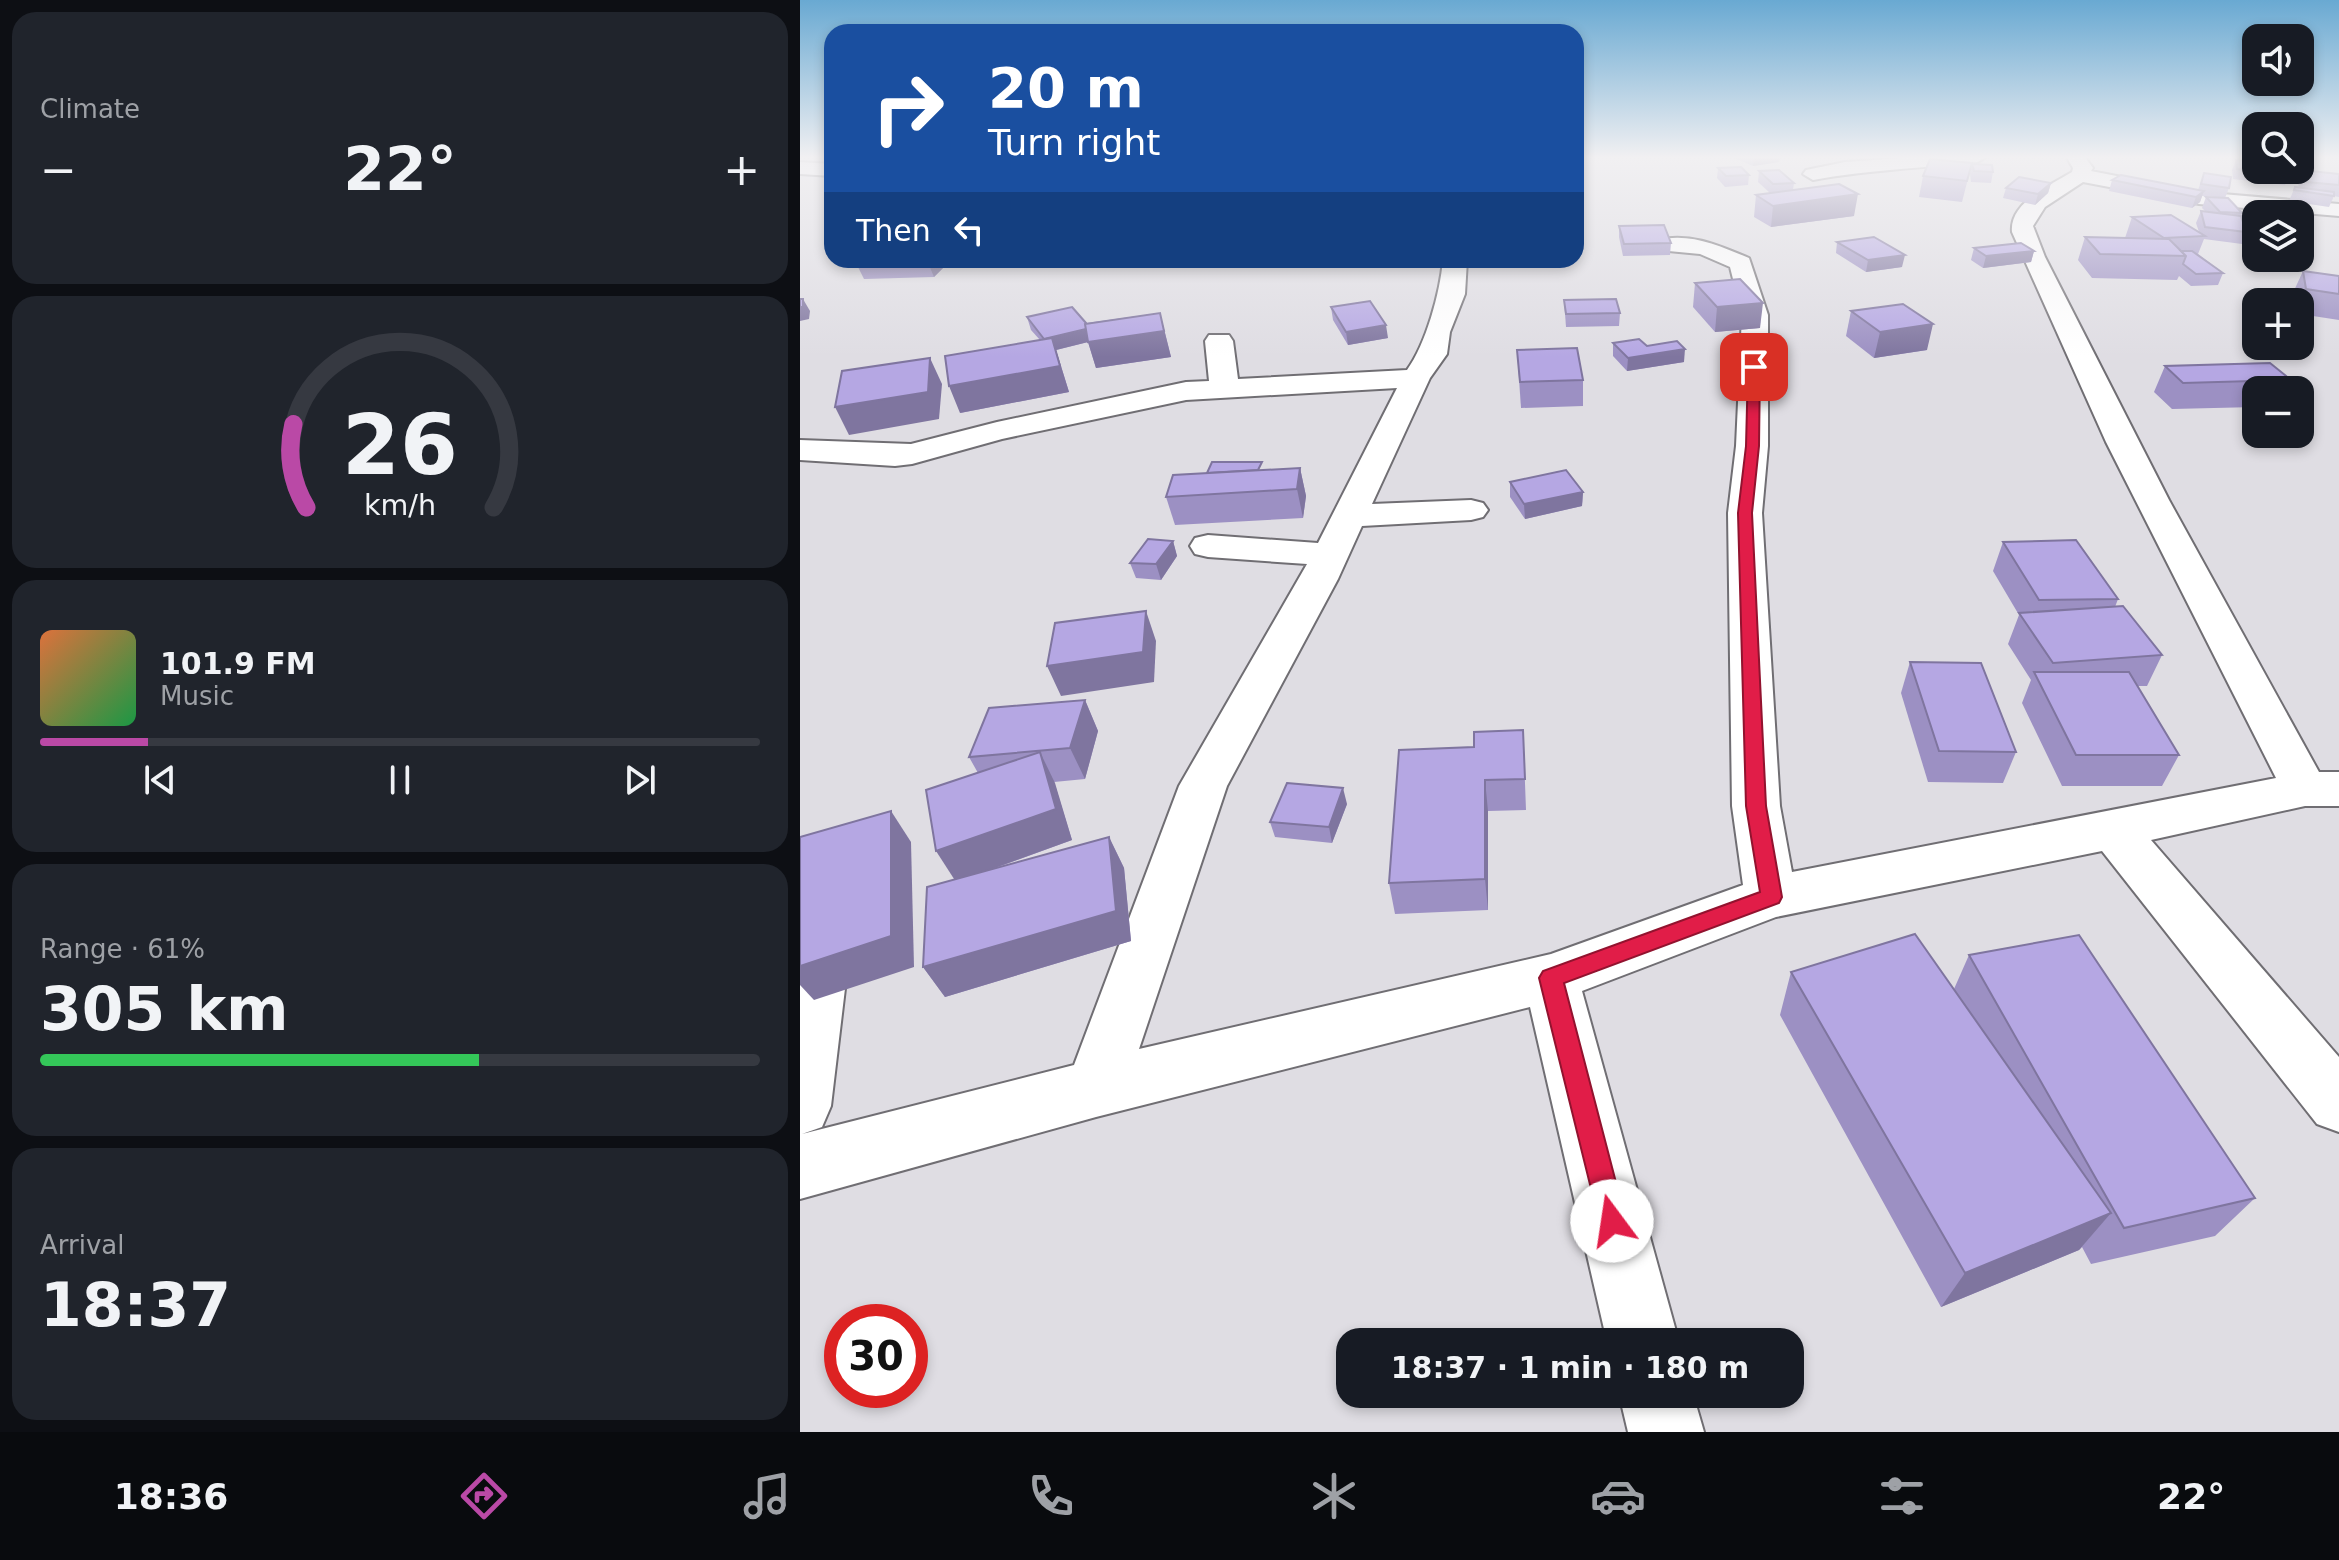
<!DOCTYPE html>
<meta charset="utf-8">
<style>
body{margin:0;font-family:"DejaVu Sans",sans-serif;background:#20242c;color:#f1f3f6;height:100vh;display:flex;flex-direction:column;font-size:30px;white-space:nowrap}
*{box-sizing:border-box;margin:0}
p{font-size:26px;color:#9ea1a6}
.icon{flex:none;width:44px;height:44px;fill:none;stroke:currentColor;stroke-width:2;stroke-linecap:round;stroke-linejoin:round}
.map{position:relative;flex:1;overflow:hidden}
.side{display:flex;flex-direction:column;gap:12px;padding:12px;background:#0d0f14;width:800px}
.side>*{flex:none}
.top-card{position:absolute;left:24px;top:24px;width:760px;height:244px;border-radius:24px;box-shadow:0 4px 12px #0003;background:#1a4fa0;color:#fff;overflow:hidden}
.controls{position:absolute;left:1442px;top:24px;display:grid;gap:16px}
.controls a{display:grid;place-items:center;width:72px;height:72px;border-radius:16px;background:#171b24;box-shadow:0 4px 12px #0003;font-size:40px}
.speed{position:absolute;left:24px;top:1304px;display:flex;gap:16px;font-size:40px;font-weight:700;text-align:center}
.speed>*{display:grid;place-content:center;width:104px;height:104px;border-radius:50%;background:#171b24;box-shadow:0 4px 12px #0003;line-height:1}
.speed .limit{border:12px solid #d22;background:#fff;color:#111}
.pin{position:absolute;display:grid;place-items:center;width:68px;height:68px;color:#fff;margin:-34px;border-radius:16px;box-shadow:0 4px 12px #0006}
.me{position:absolute;width:88px;margin:-44px;rotate:346deg;stroke-linejoin:round;filter:drop-shadow(0 0 6px #0008)}
.turn{display:flex;align-items:center;gap:28px;height:168px;padding:0 32px;font-size:36px}
.turn .icon{width:104px;height:104px;stroke-width:2.5}
.turn b{display:block;font-size:56px;line-height:68px}
.then{display:flex;align-items:center;height:76px;padding:0 32px;background:#0003;gap:16px;font-size:30px}
.big{font-size:60px;font-weight:700;line-height:1.1}
.side .tile{flex:1;display:flex;flex-direction:column;justify-content:center;gap:12px;min-width:0;padding:0 28px;border-radius:24px;background:#20242c}
.side .dial{align-items:center;gap:0}
.dial svg{height:208px;overflow:visible;fill:none;stroke:#363941;stroke-width:7;stroke-linecap:round;text-anchor:middle}
.dial text{fill:#f1f3f6;stroke:none}
.song{display:flex;align-items:center;gap:24px}
.cover{width:96px;height:96px;border-radius:12px;background:linear-gradient(135deg,hsl(20 70% 55%),hsl(140 70% 35%))}
.played{height:8px;border-radius:4px;background:linear-gradient(90deg,#ba49a6 15%,#363941 15%)}
.keys{display:flex;justify-content:space-around;direction:ltr}
.heat{display:flex;justify-content:space-between;align-items:center;font-size:44px;direction:ltr}
.charge{height:12px;border-radius:6px;background:linear-gradient(90deg,#34c759 61%,#363941 0)}
.trip{position:absolute;left:536px;top:1328px;width:468px;height:80px;border-radius:24px;background:#171b24;box-shadow:0 4px 12px #0003;font-weight:700;line-height:80px;text-align:center}
.tab-bar{display:flex;height:128px;justify-content:space-around;align-items:center;background:#090b0e;color:#9ea1a6}
.tab-bar .icon{width:56px;height:56px}
.tab-bar .active{color:#ba49a6}
.tab-bar b{font-size:36px;color:#f1f3f6}
main{display:flex;flex:1;min-height:0}
.map>svg:first-child{display:block}
.lines{fill:none;stroke-linecap:round;stroke-linejoin:round}
.minor-casing{stroke:#706e73;stroke-width:4}
.minor{fill:#fff;fill-rule:evenodd}
.wall{fill:#9c90c3}
.shaded-wall{fill:#7f759f}
.building{fill:#b5a7e3;stroke:#7f759f;stroke-width:2}
.route{fill:#e11d48;stroke:#92132f;stroke-width:2}
</style>
<main>
<section class="side">
<div class="tile"><p>Climate</p>
<div class="heat"><a>−</a><b class="big">22°</b><a>+</a></div>
</div>
<div class="tile dial"><svg viewBox="0 0 100 80">
<path d="M14 69A42 42 0 1 1 86 69"/>
<path d="M14 69A42 42 0 0 1 9 37" stroke="#ba49a6"/>
<text x="50" y="56" font-size="32" font-weight="700">26</text>
<text x="50" y="72" font-size="11">km/h</text>
</svg></div>
<div class="tile">
<div class="song"><i class="cover"></i><div><b>101.9 FM</b><p>Music</p></div></div>
<div class="played"></div>
<div class="keys"><svg class="icon" aria-label="previous" viewBox="0 0 24 24"><path d="M18 5L8 12l10 7zM5 5v14"/></svg><svg class="icon" aria-label="pause" viewBox="0 0 24 24"><path d="M8 5v14M16 5v14"/></svg><svg class="icon" aria-label="next" viewBox="0 0 24 24"><path d="M6 5l10 7-10 7zM19 5v14"/></svg></div>
</div>
<div class="tile"><p>Range · 61%</p><b class="big">305 km</b><div class="charge"></div></div>
<div class="tile"><p>Arrival</p><b class="big">18:37</b></div>
</section>
<div class="map">
<svg width="1539" height="1432" viewBox="0 0 1539 1432">
<rect width="100%" height="100%" fill="#dfdde3"/>
<g class="lines">
<g class="minor-casing">
<g id="minor">
<path d="M1130 156H1187L1178 162C1123 168 1067 170 1013 180L1003 174 1006 170 1045 162Z"/>
<path d="M1266 156H1284L1293 168 1291 171 1399 192 1539 204V216L1399 204 1283 182 1245 207 1233 226 1245 257 1369 500 1519 772H1539V806H1505L1351 840 1539 1057V1132L1517 1124 1302 851 976 917 782 991 879 1342H807L730 1007 296 1117 0 1199V944L3 939 22 932 41 939 49 955 31 1106 22 1127 2 1134 274 1065 379 786 507 564 408 557 395 554 390 546 395 538 408 535 518 543 597 388 386 400 202 439 112 464 95 466 0 460V440L111 444 197 422 386 382 409 381 405 341 409 335H429L433 341 438 379 607 370C626 344 640 293 643 260H667L665 294 650 332 647 354 630 378 572 504 671 500 683 503 688 510 683 517 671 520 562 526 538 579 427 786 339 1049 751 954 943 885 932 806 928 513 936 446 942 315 930 267 900 254 858 250 855 245 858 240C890 232 920 246 949 258L968 315V446L962 513 980 806 992 872 1476 778 1306 442 1212 232C1209 202 1251 185 1272 172L1273 168Z"/>
<path d="M0 162 32 164V176L0 174Z"/>
<path d="M819 1394H893L904 1432H828Z"/>
</g>
</g>
<use href="#minor" class="minor"/>
</g>
<g class="wall">
<path d="M930 156H980L979 162 953 166Z"/>
<path d="M1446 156H1456V162Z"/>
<path d="M1500 156H1510L1504 170H1488L1489 174 1485 185 1433 179 1432 170 1436 160 1456 170H1500Z"/>
<path d="M1172 163 1162 202 1119 197 1123 176Z"/>
<path d="M1172 164 1193 172 1191 183 1171 182 1170 174Z"/>
<path d="M918 168 949 175 948 185 925 187 917 178Z"/>
<path d="M1501 170 1539 174V197L1534 196 1529 207 1489 201 1495 187H1499L1497 180Z"/>
<path d="M959 171 994 183 993 190 1054 216 971 227 954 217 956 195 970 193 958 182Z"/>
<path d="M1404 173 1429 188 1425 198 1442 213 1441 217 1446 232 1442 244 1404 239 1398 254 1423 273 1418 285 1391 286 1379 276 1377 280 1292 278 1278 260 1285 237 1325 238 1332 217 1399 232 1396 223 1401 211 1406 212 1402 208 1406 197H1415L1402 196 1400 202 1392 208 1309 191 1312 180 1398 190Z"/>
<path d="M1251 183 1248 193 1235 205 1203 198 1206 188Z"/>
<path d="M819 226 871 243 870 255 823 256 819 237Z"/>
<path d="M1037 242 1102 267 1066 272 1036 253Z"/>
<path d="M1174 248 1234 251 1231 262 1183 268 1171 260Z"/>
<path d="M66 260H145L147 264 134 277 64 279 58 267Z"/>
<path d="M1503 271 1539 276V320L1500 314V302H1493L1492 295Z"/>
<path d="M895 283 960 328 915 332 893 307Z"/>
<path d="M764 300 820 313 819 326 766 327Z"/>
<path d="M531 307 588 338 548 345 533 320Z"/>
<path d="M1051 311 1127 350 1074 358 1046 336Z"/>
<path d="M360 313 371 357 296 368 288 342 256 350 269 392 160 413 240 340 231 330 227 317 286 323Z"/>
<path d="M813 343 847 346 884 362 827 371 813 356Z"/>
<path d="M717 350 783 380V406L721 408Z"/>
<path d="M1365 366 1491 380 1486 390H1456V407L1372 409 1354 392Z"/>
<path d="M500 468 506 496 503 518 375 525 366 497 407 473Z"/>
<path d="M710 482 783 492 782 506 725 519 710 497Z"/>
<path d="M373 541 377 556 361 580 336 578 330 563Z"/>
<path d="M1203 542 1318 599 1315 607 1362 655 1347 686H1337L1379 755 1362 786H1262L1222 703 1231 680 1208 644 1219 615 1193 571Z"/>
<path d="M1110 662 1216 752 1203 783 1128 782 1101 693Z"/>
<path d="M285 700 298 731 285 779 254 782 272 840 190 870 309 837 324 868 331 941 145 997 123 967 154 880 178 773 169 757Z"/>
<path d="M723 730 726 810 688 811V910L595 914 589 883 674 747Z"/>
<path d="M547 804 532 843 475 837 470 822Z"/>
<path d="M1169 955 1455 1198 1415 1236 1291 1264 1282 1247 1279 1250 1141 1307 980 1015 991 972 1154 989Z"/>
</g>
<g class="shaded-wall">
<path d="M954 156H980L979 162 953 166Z"/>
<path d="M1251 183 1248 193 1235 205 1238 194Z"/>
<path d="M1404 191 1400 202 1392 208 1396 197Z"/>
<path d="M1058 194 1054 216 971 227 973 206Z"/>
<path d="M1234 251 1231 262 1183 268 1186 256Z"/>
<path d="M1105 255 1102 267 1066 272 1068 260Z"/>
<path d="M135 260H145L147 264 134 277 129 265Z"/>
<path d="M3 299 10 311 9 319 0 321V307Z"/>
<path d="M963 303 960 328 915 332 917 307Z"/>
<path d="M360 313 371 357 296 368 288 342 256 350 269 392 160 413 149 386 244 339Z"/>
<path d="M1133 324 1127 350 1074 358 1080 332Z"/>
<path d="M586 325 588 338 548 345 546 332Z"/>
<path d="M885 349 884 362 827 371 828 358Z"/>
<path d="M130 358 142 384 139 419 49 435 35 407Z"/>
<path d="M500 468 506 496 503 518 497 489Z"/>
<path d="M783 492 782 506 725 519 724 504Z"/>
<path d="M373 541 377 556 361 580 356 564Z"/>
<path d="M346 611 356 641 354 682 261 696 247 666Z"/>
<path d="M285 700 298 731 285 779 270 748Z"/>
<path d="M240 752 255 783 272 840 156 882 136 851Z"/>
<path d="M685 780 688 811V910L685 879Z"/>
<path d="M543 788 547 804 532 843 529 827Z"/>
<path d="M91 811 111 842 114 967 14 1000 0 985V966Z"/>
<path d="M309 837 324 868 331 941 145 997 123 967Z"/>
<path d="M1311 1213 1279 1250 1141 1307 1165 1273Z"/>
</g>
<g class="building">
<path d="M1130 159 1172 163 1167 181 1123 176Z"/>
<path d="M1436 160 1456 162V170H1488L1489 174 1437 169Z"/>
<path d="M1172 164 1192 165 1193 172 1174 171Z"/>
<path d="M941 167 949 175 926 176 918 168Z"/>
<path d="M979 170 994 183 973 184 959 171Z"/>
<path d="M1501 170 1539 174V185L1506 182Z"/>
<path d="M1404 173 1431 177 1429 188 1401 184Z"/>
<path d="M1321 175 1404 191 1396 197 1312 180Z"/>
<path d="M1219 177 1251 183 1238 194 1206 188Z"/>
<path d="M1039 184 1058 194 973 206 956 195Z"/>
<path d="M1495 187 1534 192V196L1494 190Z"/>
<path d="M1406 197 1428 198 1442 213 1420 212Z"/>
<path d="M1401 211 1441 216 1446 232 1405 227Z"/>
<path d="M1371 215 1405 236 1364 238 1332 217Z"/>
<path d="M864 225 871 243 824 244 819 226Z"/>
<path d="M1074 237 1105 255 1068 260 1037 242Z"/>
<path d="M1285 237 1369 239 1386 256 1300 254Z"/>
<path d="M1221 243 1234 251 1186 256 1174 248Z"/>
<path d="M1381 251H1392L1423 273 1396 274 1383 264 1386 256Z"/>
<path d="M66 260H135L129 265 58 267Z"/>
<path d="M1503 271 1539 276V294L1506 289Z"/>
<path d="M940 279 963 303 917 307 895 283Z"/>
<rect x="0" y="299" width="3" height="8"/>
<path d="M816 299 820 313 766 314 764 300Z"/>
<path d="M570 301 586 325 546 332 531 307Z"/>
<path d="M1103 304 1133 324 1080 332 1051 311Z"/>
<path d="M272 307 286 323V329L244 339 227 317Z"/>
<path d="M360 313 364 331 288 342 285 324Z"/>
<path d="M252 338 260 366 149 386 145 356Z"/>
<path d="M839 339 847 346 877 341 885 349 828 358 813 343Z"/>
<path d="M777 348 783 380 720 382 717 350Z"/>
<path d="M130 358 128 392 35 407 42 371Z"/>
<path d="M1470 363 1491 380 1383 383 1365 366Z"/>
<path d="M412 462H462L458 470 407 473Z"/>
<path d="M500 468 497 489 366 497 373 475Z"/>
<path d="M766 470 783 492 724 504 710 482Z"/>
<path d="M348 539 373 541 356 564 330 563Z"/>
<path d="M1276 540 1318 599 1239 600 1203 542Z"/>
<path d="M1323 606 1362 655 1253 663 1219 613Z"/>
<path d="M346 611 343 652 247 666 255 623Z"/>
<path d="M1110 662 1181 663 1216 752 1139 751Z"/>
<path d="M1234 672H1329L1379 755H1276Z"/>
<path d="M285 700 270 748 169 757 189 708Z"/>
<path d="M723 730 725 779 685 780V879L589 883 599 750 674 747V732Z"/>
<path d="M240 752 256 809 136 851 126 790Z"/>
<path d="M487 783 543 788 529 827 470 822Z"/>
<path d="M91 811V936L0 966V837Z"/>
<path d="M309 837 316 911 123 967 127 887Z"/>
<path d="M1115 934 1311 1213 1165 1273 991 972Z"/>
<path d="M1279 935 1455 1198 1324 1228 1169 955Z"/>
</g>
<linearGradient id="sky" x2="0" y2="1"><stop stop-color="#69a9d2"/><stop offset="0.44" stop-color="#f1f0f2"/><stop offset="1" stop-color="#f1f0f2" stop-opacity="0"/></linearGradient>
<rect width="1539" height="357" fill="url(#sky)"/>
<path class="route" d="M954 363 960 367 959 446 952 513 966 806 982 897 979 903 764 983 826 1221 822 1230 812 1234 803 1230 799 1221 739 978 743 971 960 892 946 806 938 513 946 446 948 367Z"/>
</svg>
<div class="controls">
<a><svg class="icon" aria-label="sound" viewBox="0 0 24 24"><path d="M4 9h4l5-4v14l-5-4H4zM17 9q2 3 0 6"/></svg></a>
<a><svg class="icon" aria-label="search" viewBox="0 0 24 24"><circle cx="10" cy="10" r="6"/><path d="M15 15l6 6"/></svg></a>
<a><svg class="icon" aria-label="layers" viewBox="0 0 24 24"><path d="M12 4l9 5-9 5-9-5zM3 14l9 5 9-5"/></svg></a>
<a>+</a>
<a>−</a>
</div>
<div class="speed"><div class="limit">30</div></div>
<div class="pin" style="left:954px;top:367px;background:#d93025"><svg class="icon" aria-label="arrive" viewBox="0 0 24 24"><path d="M6 21V4h12l-3 4 3 4H6"/></svg></div>
<svg class="me" style="left:812px;top:1221px" viewBox="-20 -20 40 40"><circle r="19" fill="#fff"/><path d="M0-13L10 11 0 6-10 11z" fill="#e11d48"/></svg>
<div class="trip">18:37 · 1 min · 180 m</div>
<div class="top-card">
<div class="turn"><svg class="icon" aria-label="right" viewBox="0 0 24 24"><path d="M7 20v-9h11M14 6l5 5-5 5"/></svg><div><b>20 m</b>Turn right</div></div>
<div class="then">Then<svg class="icon" aria-label="left" viewBox="0 0 24 24"><path d="M17 20v-9H6M10 6l-5 5 5 5"/></svg></div>
</div>
</div>
</main>
<nav class="tab-bar">
<b>18:36</b>
<svg class="icon active" aria-label="directions" viewBox="0 0 24 24"><path d="M12 3l9 9-9 9-9-9zM9 14v-3h6M13 9l2 2-2 2"/></svg>
<svg class="icon" aria-label="music" viewBox="0 0 24 24"><path d="M9 18V5l10-2v13"/><circle cx="6" cy="18" r="3"/><circle cx="16" cy="16" r="3"/></svg>
<svg class="icon" aria-label="phone" viewBox="0 0 24 24"><path d="M5 4h4l2 5-3 2q2 4 5 5l2-3 5 2v4C11 20 4 13 5 4z"/></svg>
<svg class="icon" aria-label="climate" viewBox="0 0 24 24"><path d="M12 3v18M4 7l16 10M4 17L20 7"/></svg>
<svg class="icon" aria-label="car" viewBox="0 0 24 24"><path d="M5 17H2v-5l4-1 3-4h7l3 4 3 1v5h-3M9 17h6M6 11h13"/><circle cx="7" cy="17" r="2"/><circle cx="17" cy="17" r="2"/></svg>
<svg class="icon" aria-label="filters" viewBox="0 0 24 24"><path d="M4 7h16M4 17h16"/><circle cx="9" cy="7" r="2"/><circle cx="15" cy="17" r="2"/></svg>
<b>22°</b>
</nav>
